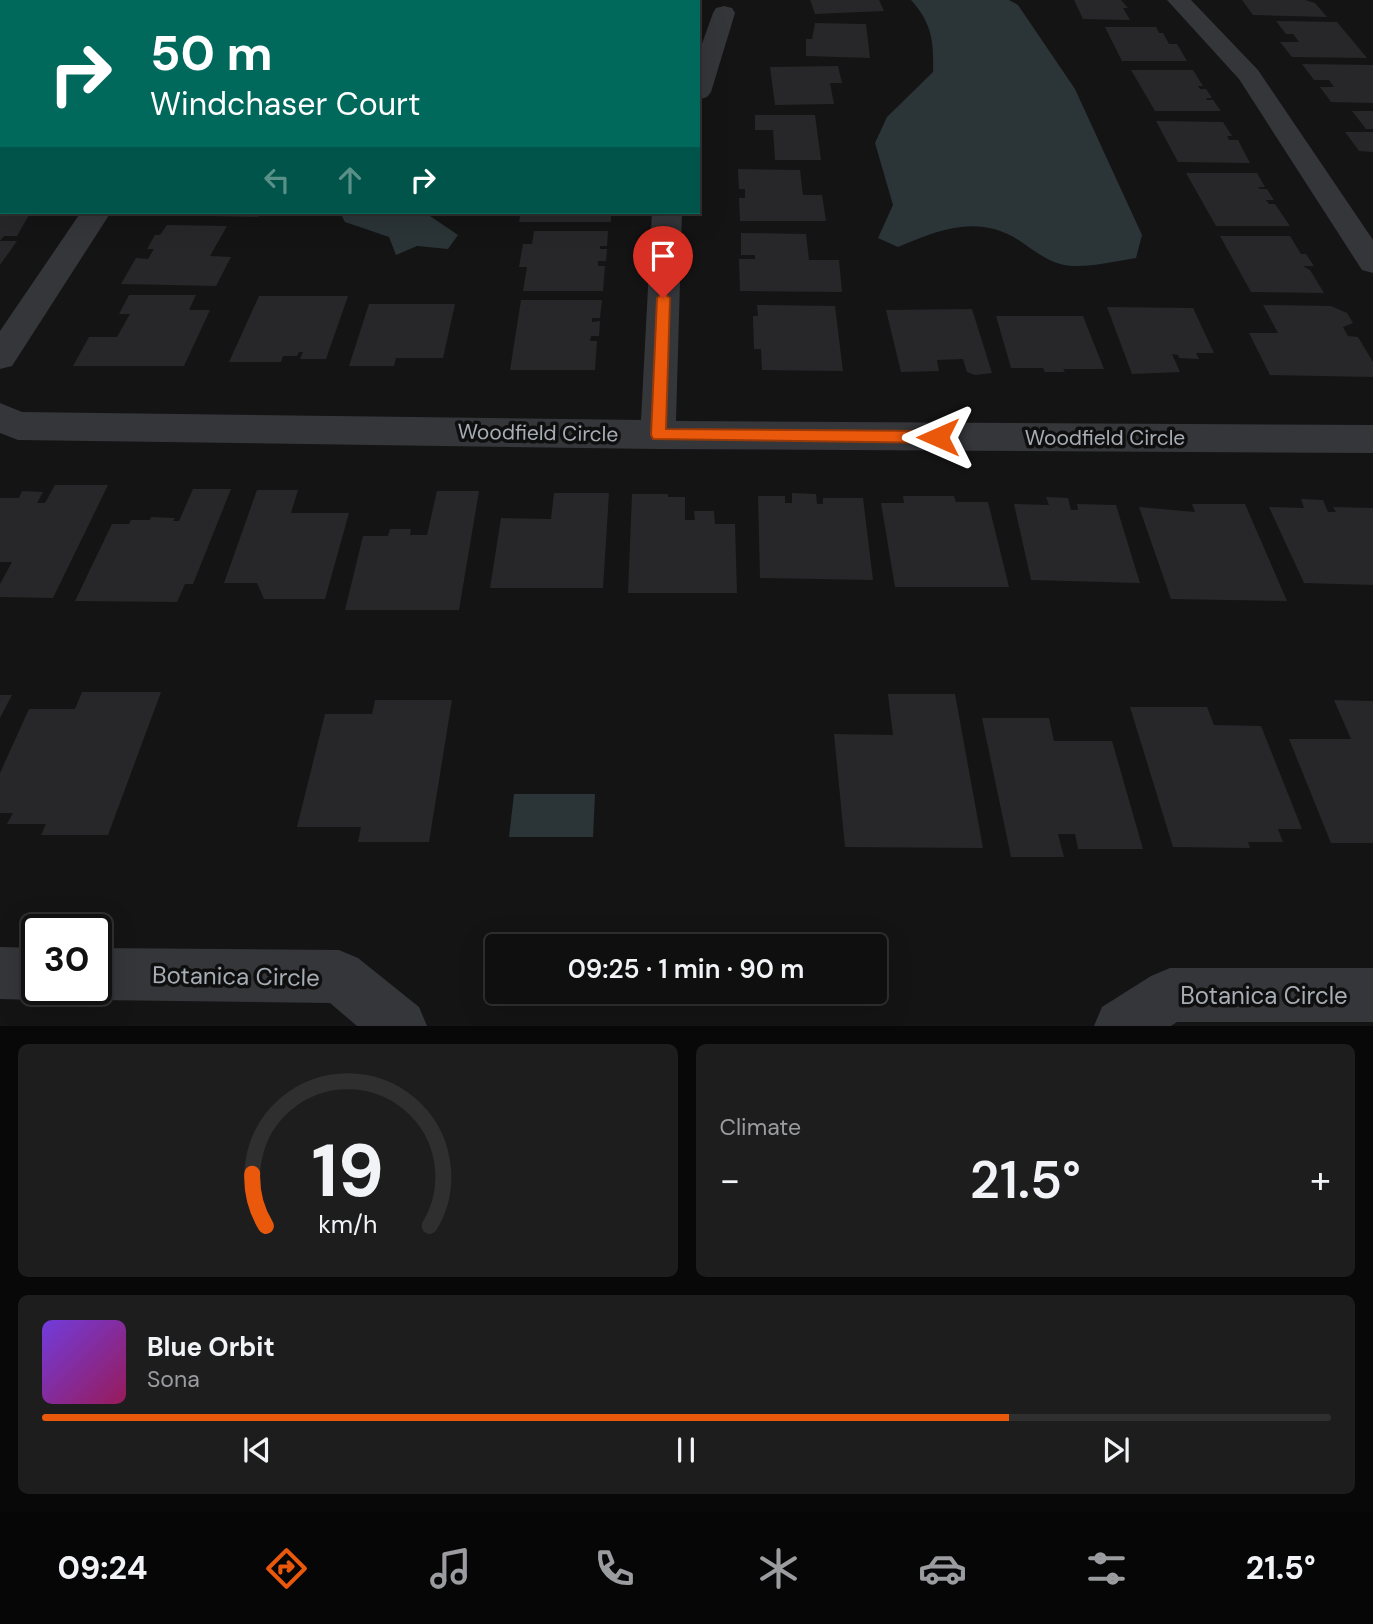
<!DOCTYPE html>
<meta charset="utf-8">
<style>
body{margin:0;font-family:"DM Sans",sans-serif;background:#1d1d1e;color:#f1f3f6;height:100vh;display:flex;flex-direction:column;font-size:26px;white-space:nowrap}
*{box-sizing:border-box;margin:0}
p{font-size:23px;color:#9b9c9f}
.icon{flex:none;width:38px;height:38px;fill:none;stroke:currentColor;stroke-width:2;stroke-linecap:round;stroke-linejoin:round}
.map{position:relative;height:1026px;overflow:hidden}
.panel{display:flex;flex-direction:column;gap:18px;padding:18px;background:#080809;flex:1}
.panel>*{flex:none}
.hud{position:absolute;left:0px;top:0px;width:700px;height:214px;box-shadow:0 7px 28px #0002,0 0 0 2px #2f2f30;background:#00695c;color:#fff;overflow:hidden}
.speed{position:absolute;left:21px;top:914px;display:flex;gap:14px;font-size:35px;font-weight:700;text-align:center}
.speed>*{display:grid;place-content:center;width:91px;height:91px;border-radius:50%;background:#0f0f10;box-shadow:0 7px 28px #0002,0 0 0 2px #2f2f30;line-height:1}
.speed .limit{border:4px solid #111;border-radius:10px;background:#fff;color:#111}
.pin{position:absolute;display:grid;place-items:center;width:60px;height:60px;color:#fff;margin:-72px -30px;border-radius:50% 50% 50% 0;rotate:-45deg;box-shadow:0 0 7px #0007}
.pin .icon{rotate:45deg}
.me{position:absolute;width:77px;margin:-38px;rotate:270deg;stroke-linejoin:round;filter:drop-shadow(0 0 5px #0008)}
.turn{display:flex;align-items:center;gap:24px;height:147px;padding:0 35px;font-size:32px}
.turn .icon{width:91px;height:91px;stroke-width:2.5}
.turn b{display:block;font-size:49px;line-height:60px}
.lanes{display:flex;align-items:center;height:66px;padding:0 35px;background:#0003;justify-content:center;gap:35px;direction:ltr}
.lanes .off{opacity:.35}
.big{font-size:52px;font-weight:600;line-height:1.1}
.panel .card{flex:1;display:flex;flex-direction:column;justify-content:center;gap:10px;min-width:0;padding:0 24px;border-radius:10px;background:#1d1d1e}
.panel .dial{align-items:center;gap:0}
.dial svg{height:182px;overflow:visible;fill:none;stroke:#2f2f30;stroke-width:7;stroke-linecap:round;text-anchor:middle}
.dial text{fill:#f1f3f6;stroke:none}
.song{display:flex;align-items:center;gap:21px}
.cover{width:84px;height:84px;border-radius:10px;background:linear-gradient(135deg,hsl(260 70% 55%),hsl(330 70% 35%))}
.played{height:7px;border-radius:4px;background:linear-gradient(90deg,#ea580c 75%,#2f2f30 75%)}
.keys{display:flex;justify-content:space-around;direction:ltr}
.heat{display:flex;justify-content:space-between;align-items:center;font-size:38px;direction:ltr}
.panel .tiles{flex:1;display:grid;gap:18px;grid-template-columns:1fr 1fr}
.card:last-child{grid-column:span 2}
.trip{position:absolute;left:485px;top:934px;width:402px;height:70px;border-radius:7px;background:#0f0f10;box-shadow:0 7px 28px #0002,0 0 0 2px #2f2f30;font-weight:600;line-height:70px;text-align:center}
.tabs{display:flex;height:112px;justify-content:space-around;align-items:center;background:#060606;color:#9b9c9f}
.tabs .icon{width:49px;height:49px}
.tabs .current{color:#ea580c}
.tabs b{font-size:32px;color:#f1f3f6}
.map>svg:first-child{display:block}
.water{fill:#2b3437}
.building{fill:#272729}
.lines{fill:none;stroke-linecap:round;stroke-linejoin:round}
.minor{fill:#35363a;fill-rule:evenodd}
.route{fill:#ea580c;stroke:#983908;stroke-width:2}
.labels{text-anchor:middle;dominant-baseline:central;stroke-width:7;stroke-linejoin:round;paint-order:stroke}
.street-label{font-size:21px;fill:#a7adb4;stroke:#0f0f10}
.near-street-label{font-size:24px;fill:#a7adb4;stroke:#0f0f10}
</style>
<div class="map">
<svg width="1373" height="1026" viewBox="0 0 1373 1026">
<rect width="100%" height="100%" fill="#141415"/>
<g class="water">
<path d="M911 0H1009L1018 5 1075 89 1142 235 1136 258C1116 261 1093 267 1072 266 1052 265 1036 252 1020 241 979 214 940 229 898 247L878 238 893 205 875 143 887 117 933 72C934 42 932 23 911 0Z"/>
<path d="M340 212H428L430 216 458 235 448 249 417 246 396 255 389 237 345 222Z"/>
<path d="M514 794H595L593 837H509Z"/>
</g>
<g class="building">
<path d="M810 0H879L884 11 815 14Z"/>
<path d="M1074 0H1121L1128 8H1123L1130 20 1083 19Z"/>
<path d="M1242 0H1305L1315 3 1327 17 1253 15Z"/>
<path d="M1276 21 1337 22 1367 58 1292 57 1280 42H1299L1293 34H1286Z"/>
<path d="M815 23 866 24 870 58 806 56V39H812Z"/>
<path d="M1105 27H1156L1159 33H1163L1169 44H1177L1187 61H1122Z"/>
<path d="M1302 64 1373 65V103L1331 102 1320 87H1334L1329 80H1314Z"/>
<path d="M838 66 842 83H830L834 104 775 105 770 67Z"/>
<path d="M1131 70H1193L1203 86H1198L1200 89H1206L1212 98H1206L1207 100H1213L1221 111H1155Z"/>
<path d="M1352 111H1373V129H1366Z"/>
<path d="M755 115H815L821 160H775L773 130H755Z"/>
<path d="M1156 121 1223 122 1232 136H1227L1229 140H1238L1250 163 1178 162Z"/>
<path d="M1345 132H1373V152L1359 151Z"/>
<path d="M738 169 800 170 803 195H822L826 221H740L739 198H745V189H739Z"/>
<path d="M1186 173H1257L1265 187H1258L1260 189H1267L1274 200H1266L1269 204H1275L1290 226H1216Z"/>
<path d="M163 212H261L258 217 161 215Z"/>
<path d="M521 212H611V222H519Z"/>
<path d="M0 215H29L17 236H4L0 241H17L0 265Z"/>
<path d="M167 225 227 226 210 256 231 257 216 286 121 284 136 258 148 259 154 249H147L155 235H160Z"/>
<path d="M534 231H608L607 246H600V249H607L606 261H598V266H605L603 291H523L527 267H519L523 244H532Z"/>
<path d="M741 233 806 234 809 260H839L842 292 740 291 739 259H755V255H741Z"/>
<path d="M1220 236H1290L1301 254H1306L1314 266H1303L1310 270 1324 293 1251 292Z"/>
<path d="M129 295H196L189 310H210L184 366H73L89 337H117L130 314H119Z"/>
<path d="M259 296H348L326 359H300L303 352H299L297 356H283L281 362H229Z"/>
<path d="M521 300H602L600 318H592V322L600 321 599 336H591L590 341H597L595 370H510Z"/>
<path d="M369 304H455L443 358H396L394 366H349Z"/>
<path d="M757 305 835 306 843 371 762 370 761 349H754L753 316H758Z"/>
<path d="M1263 305 1331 306 1347 313 1353 323 1343 327 1348 336 1358 337 1373 362V377L1270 375 1249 333H1278Z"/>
<path d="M1107 307 1193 308 1214 353H1196L1199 359 1179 358 1178 355 1172 354 1180 372 1132 374Z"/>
<path d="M972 309 992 373 975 375 967 372 963 359 937 360 939 371 901 372 886 310Z"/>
<path d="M996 316H1083L1104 369H1063L1065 372H1045L1043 368H1011Z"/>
<path d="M55 485H108L53 598 0 597V584L12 562H0V498H19L22 491 43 492 37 503H45Z"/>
<path d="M193 489H231L193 584H185L177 602 75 601 112 524H129L131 520H150L151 517 175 518 173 521H179Z"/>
<path d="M257 490H298L291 513H349L325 599H264L257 583H224Z"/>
<path d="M437 491H479L459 610H345L363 536H388L390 529H411L410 535H427Z"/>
<path d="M554 493H609L603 588H490L501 518 551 519Z"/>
<path d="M792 493 816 494 817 504H823V498H863L873 580 760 578 758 496H785V503H792Z"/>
<path d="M632 494H668V497H685V520H695L694 511H714L715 524H735L737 593H628Z"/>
<path d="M903 496H954L956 502H988L1009 587H895L881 503H904Z"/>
<path d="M1046 497 1068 498 1071 510H1078L1077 504 1116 505 1140 583 1031 580 1014 504 1049 505Z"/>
<path d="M1301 499 1323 500 1328 512H1336L1333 507 1373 508V585L1304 583 1269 507 1304 508Z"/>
<path d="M1192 504H1245L1287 601 1171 599 1139 507 1195 512Z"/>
<path d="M82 692H161L108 835H41L46 824H7L13 813H0V773L29 709H75Z"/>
<path d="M888 694H955L983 848 845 847 834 734 893 735Z"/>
<path d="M0 695H12L0 718Z"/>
<path d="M375 700H452L429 842H358L361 827H297L325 714H372Z"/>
<path d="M1334 700 1373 701V843H1331L1289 739H1351Z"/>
<path d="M1130 707H1207L1214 725 1261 726 1302 829H1278L1283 842H1248L1250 848 1173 847Z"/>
<path d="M982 718H1049L1054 741H1112L1143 849H1078L1075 834H1058L1064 857H1011Z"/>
</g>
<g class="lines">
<g class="minor">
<path d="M57 0H80L56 2Z"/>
<path d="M240 0H263L239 2Z"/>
<path d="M1167 0H1191L1258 70 1373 240V273L1362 270 1239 79Z"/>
<path d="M724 6 732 8 735 13 711 92 707 97 698 100V55L713 13 716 8Z"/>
<path d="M0 57H2L0 73Z"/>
<path d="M81 212H111L12 366 0 369V331Z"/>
<path d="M652 212H682L676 421 1373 425V453L658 449 18 440 0 433V403L22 412 641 420Z"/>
<path d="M0 947 37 948V989H57L56 993 37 1000 0 999Z"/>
<path d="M96 948 339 950 358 958 419 1007 427 1026H357L330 1003 96 1000 77 993 76 989H96Z"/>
<path d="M1170 968H1373V1022H1177L1171 1026H1094L1102 1007 1151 976Z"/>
</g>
</g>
<path class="route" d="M663 293 670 298 666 429 938 431 945 437 938 443 653 439 651 435 657 298Z"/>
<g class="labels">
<g class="street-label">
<text transform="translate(538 433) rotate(1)">Woodfield Circle</text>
<text x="1105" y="438">Woodfield Circle</text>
</g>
<g class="near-street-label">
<text transform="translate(236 976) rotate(1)">Botanica Circle</text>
<text x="1264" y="995">Botanica Circle</text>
</g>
</g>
</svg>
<div class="speed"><div class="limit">30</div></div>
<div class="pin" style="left:663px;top:298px;background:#d93025"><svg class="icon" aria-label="arrive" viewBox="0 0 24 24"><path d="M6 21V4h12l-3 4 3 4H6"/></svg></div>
<svg class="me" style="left:938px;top:437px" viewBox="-20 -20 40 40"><path d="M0-17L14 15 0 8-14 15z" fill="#ea580c" stroke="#fff" stroke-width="4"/></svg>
<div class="trip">09:25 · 1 min · 90 m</div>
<div class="hud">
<div class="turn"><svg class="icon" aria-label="right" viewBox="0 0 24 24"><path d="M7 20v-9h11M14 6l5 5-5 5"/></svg><div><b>50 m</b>Windchaser Court</div></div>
<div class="lanes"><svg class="icon off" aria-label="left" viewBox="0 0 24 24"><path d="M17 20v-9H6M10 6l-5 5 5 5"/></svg><svg class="icon off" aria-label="ahead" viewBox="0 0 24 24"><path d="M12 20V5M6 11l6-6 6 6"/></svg><svg class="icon" aria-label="right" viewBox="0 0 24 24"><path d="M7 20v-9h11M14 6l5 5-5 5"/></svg></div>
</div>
</div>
<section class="panel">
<div class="tiles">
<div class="card dial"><svg viewBox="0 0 100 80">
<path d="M14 69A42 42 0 1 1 86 69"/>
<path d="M14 69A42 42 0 0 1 8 46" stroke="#ea580c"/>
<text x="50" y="56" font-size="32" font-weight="700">19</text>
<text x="50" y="72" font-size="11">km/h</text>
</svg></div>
<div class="card"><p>Climate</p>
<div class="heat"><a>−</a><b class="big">21.5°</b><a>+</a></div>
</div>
<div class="card">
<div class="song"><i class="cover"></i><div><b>Blue Orbit</b><p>Sona</p></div></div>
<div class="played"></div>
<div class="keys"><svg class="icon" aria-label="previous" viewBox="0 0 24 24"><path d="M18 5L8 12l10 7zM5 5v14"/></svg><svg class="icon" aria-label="pause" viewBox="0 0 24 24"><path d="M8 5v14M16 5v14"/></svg><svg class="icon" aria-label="next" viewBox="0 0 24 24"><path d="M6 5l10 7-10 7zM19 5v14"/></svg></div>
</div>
</div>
</section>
<nav class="tabs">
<b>09:24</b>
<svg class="icon current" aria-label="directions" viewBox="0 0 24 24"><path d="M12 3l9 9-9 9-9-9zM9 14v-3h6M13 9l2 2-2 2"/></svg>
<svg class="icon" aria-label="music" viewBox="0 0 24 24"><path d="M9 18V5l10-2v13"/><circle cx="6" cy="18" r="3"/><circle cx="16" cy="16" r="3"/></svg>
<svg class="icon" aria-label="phone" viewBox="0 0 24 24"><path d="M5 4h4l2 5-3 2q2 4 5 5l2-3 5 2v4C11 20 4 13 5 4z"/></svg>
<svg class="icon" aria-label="climate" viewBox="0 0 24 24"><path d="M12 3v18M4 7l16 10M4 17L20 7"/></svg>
<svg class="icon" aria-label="car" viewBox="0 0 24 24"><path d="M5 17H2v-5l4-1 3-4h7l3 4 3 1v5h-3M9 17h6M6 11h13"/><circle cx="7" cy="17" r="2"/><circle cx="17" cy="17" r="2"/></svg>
<svg class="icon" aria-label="filters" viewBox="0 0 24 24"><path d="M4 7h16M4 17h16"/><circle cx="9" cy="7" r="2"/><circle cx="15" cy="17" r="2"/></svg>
<b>21.5°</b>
</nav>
